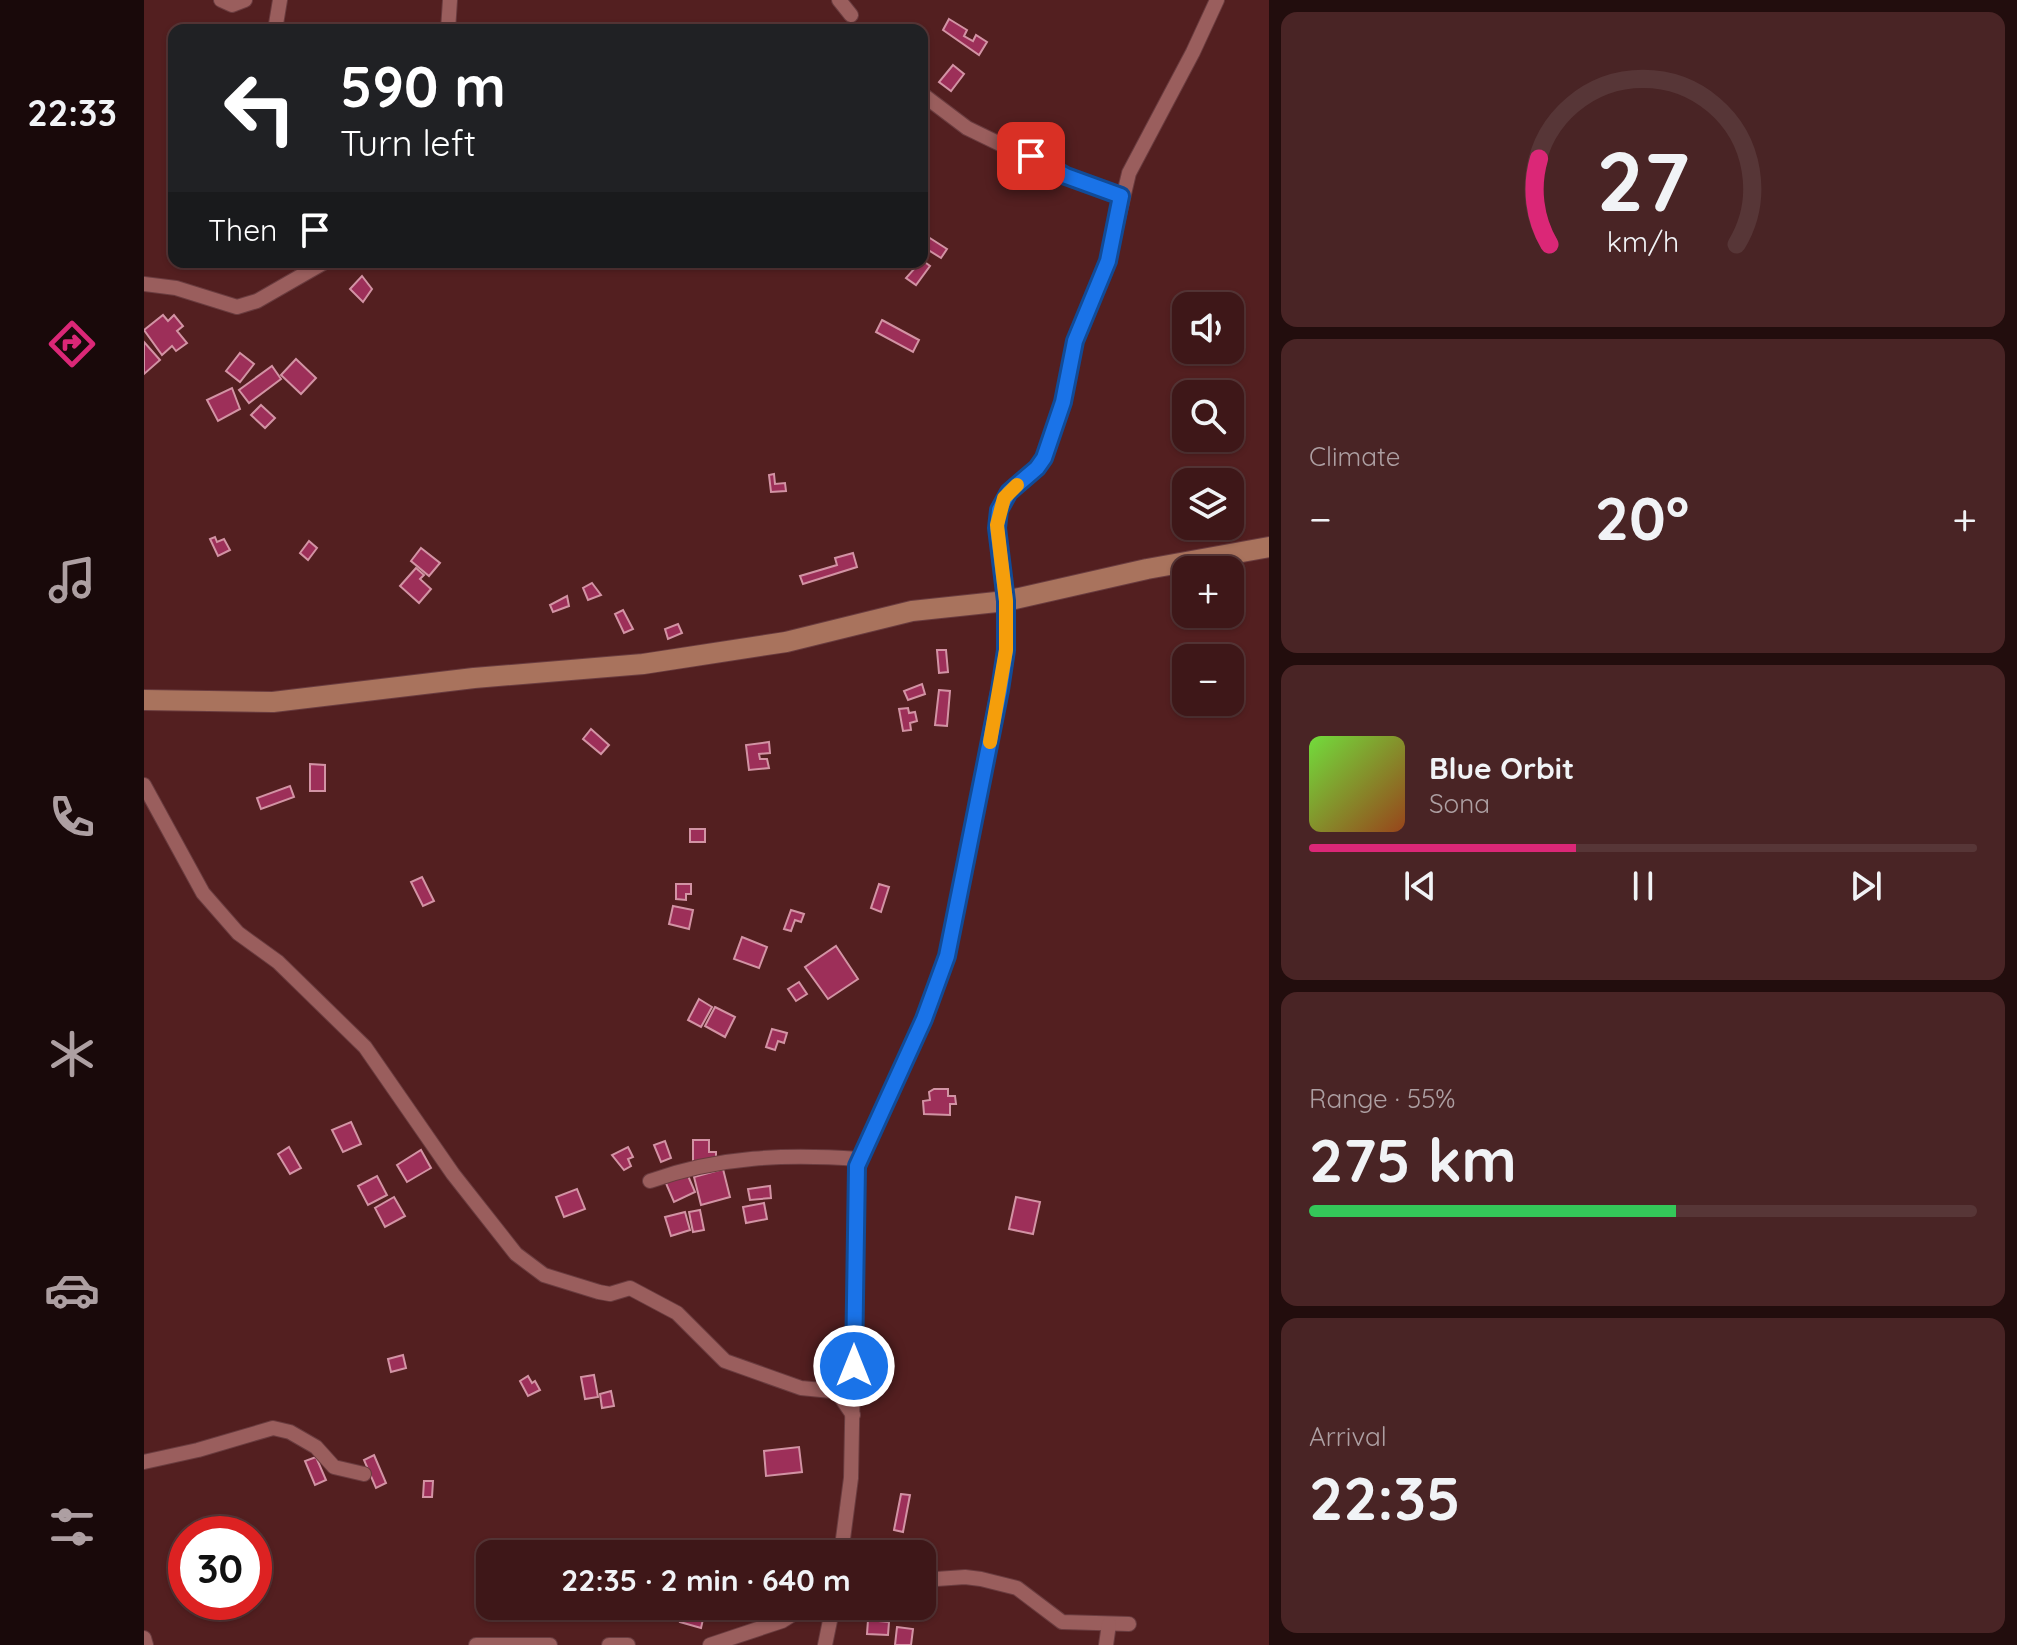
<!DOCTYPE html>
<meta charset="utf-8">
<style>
body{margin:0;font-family:Quicksand,sans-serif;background:#492425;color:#f1f3f6;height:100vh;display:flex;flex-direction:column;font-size:30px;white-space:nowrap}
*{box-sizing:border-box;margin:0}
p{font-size:26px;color:#ad9fa2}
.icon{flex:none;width:44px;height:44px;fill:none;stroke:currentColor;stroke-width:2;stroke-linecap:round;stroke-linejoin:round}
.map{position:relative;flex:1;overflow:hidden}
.side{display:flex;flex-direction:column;gap:12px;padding:12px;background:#220d0d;width:748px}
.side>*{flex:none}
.hud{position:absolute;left:24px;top:24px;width:760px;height:244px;border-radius:16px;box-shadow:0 2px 6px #0004,0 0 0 2px #573637;background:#202124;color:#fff;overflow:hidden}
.controls{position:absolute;left:1028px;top:292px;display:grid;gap:16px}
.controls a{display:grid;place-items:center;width:72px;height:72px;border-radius:16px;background:#3e1718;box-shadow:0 2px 6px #0004,0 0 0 2px #573637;font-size:40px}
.speed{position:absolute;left:24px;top:1516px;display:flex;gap:16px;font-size:40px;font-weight:700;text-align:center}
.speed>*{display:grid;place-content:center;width:104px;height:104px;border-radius:50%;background:#3e1718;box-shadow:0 2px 6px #0004,0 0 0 2px #573637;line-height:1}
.speed .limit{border:12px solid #d22;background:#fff;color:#111}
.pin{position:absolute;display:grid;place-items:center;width:68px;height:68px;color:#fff;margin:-34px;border-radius:16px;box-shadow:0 4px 12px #0006}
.me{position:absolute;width:88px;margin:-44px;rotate:0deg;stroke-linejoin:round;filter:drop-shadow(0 0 6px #0008)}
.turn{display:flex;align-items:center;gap:28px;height:168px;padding:0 40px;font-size:36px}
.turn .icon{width:104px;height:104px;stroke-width:2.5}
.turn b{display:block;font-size:56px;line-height:68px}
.then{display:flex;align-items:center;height:76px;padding:0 40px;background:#0003;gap:16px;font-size:30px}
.big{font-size:60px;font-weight:700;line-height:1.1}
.side .card{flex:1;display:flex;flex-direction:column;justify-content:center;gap:12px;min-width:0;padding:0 28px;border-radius:16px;background:#492425}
.side .dial{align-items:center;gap:0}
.dial svg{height:208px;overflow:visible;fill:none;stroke:#573637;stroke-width:7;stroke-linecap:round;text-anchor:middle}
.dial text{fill:#f1f3f6;stroke:none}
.song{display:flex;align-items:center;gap:24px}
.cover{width:96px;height:96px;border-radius:12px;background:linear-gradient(135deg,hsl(100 70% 55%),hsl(20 70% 35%))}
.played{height:8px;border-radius:4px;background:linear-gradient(90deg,#db2777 40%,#573637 40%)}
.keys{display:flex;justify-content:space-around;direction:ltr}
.heat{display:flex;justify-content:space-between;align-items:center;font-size:44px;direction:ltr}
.charge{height:12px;border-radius:6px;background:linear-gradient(90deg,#34c759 55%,#573637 0)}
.trip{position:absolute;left:332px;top:1540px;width:460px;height:80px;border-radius:16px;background:#3e1718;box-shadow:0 2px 6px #0004,0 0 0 2px #573637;font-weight:700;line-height:80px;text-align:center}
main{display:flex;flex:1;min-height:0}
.tab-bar{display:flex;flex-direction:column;width:144px;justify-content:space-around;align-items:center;background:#19090a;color:#ad9fa2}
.tab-bar .icon{width:56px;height:56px}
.tab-bar .on{color:#db2777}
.tab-bar b{font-size:36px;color:#f1f3f6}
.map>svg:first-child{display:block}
.building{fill:#9d2f59;stroke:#d293a4;stroke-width:2}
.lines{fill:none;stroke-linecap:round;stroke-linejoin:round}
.street-casing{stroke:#6a3c3f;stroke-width:16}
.secondary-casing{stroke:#6a3c3f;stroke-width:22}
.street{stroke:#9a5e5d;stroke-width:14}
.secondary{stroke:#a9735d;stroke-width:20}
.route-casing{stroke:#114b97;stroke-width:20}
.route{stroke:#1a73e8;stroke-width:14}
.slow{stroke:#f59e0b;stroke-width:14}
</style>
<main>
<nav class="tab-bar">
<b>22:33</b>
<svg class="icon on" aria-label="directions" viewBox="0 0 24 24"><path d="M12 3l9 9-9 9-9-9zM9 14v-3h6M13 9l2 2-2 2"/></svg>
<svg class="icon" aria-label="music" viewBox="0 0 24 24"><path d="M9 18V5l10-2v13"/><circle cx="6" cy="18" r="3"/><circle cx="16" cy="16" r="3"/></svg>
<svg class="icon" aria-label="phone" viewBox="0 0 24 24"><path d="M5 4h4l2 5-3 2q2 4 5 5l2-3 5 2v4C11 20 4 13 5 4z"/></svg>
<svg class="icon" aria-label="climate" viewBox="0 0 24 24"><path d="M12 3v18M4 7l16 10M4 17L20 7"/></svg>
<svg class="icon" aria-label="car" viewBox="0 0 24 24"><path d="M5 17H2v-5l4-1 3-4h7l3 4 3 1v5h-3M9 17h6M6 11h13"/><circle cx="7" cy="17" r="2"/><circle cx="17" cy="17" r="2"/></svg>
<svg class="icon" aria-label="filters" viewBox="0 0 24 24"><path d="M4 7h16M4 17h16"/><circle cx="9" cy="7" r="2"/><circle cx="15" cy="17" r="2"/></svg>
</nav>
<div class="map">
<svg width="1125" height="1645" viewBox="0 0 1125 1645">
<rect width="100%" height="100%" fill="#531f20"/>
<g class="building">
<path d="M805 19 823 30 820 36 829 41 832 35 843 42 835 55 799 30Z"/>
<path d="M809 65 820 74 807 91 795 82Z"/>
<path d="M778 233 803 249 797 258 778 246Z"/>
<path d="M778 260 786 266 772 285 762 278Z"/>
<path d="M218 276 228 289 219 302 206 289Z"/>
<path d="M19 315 24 321 30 315 39 326 33 331 43 343 32 351 28 346 18 355 0 330Z"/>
<path d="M738 320 775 340 769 352 732 332Z"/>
<path d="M0 342 16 360 0 374Z"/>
<path d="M96 353 110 364 96 382 82 371Z"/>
<path d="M152 359 172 378 157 394 137 375Z"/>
<path d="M128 366 137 379 105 403 95 390Z"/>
<path d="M88 388 96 409 74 421 63 400Z"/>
<path d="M117 405 131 418 121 428 107 415Z"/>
<path d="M630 474 631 484 641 483 642 491 627 492 625 475Z"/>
<path d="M71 537 73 542 80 539 86 550 74 556 66 539Z"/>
<path d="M165 541 173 548 164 560 156 553Z"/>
<path d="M277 548 296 563 285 576 267 561Z"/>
<path d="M709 553 713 567 659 584 656 576 693 565 691 558Z"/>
<path d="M272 568 280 575 276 579 287 589 275 603 256 586Z"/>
<path d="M448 583 457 595 444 600 439 588Z"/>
<path d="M423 596 425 606 409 612 406 605Z"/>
<path d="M479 610 489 629 480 633 471 614Z"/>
<path d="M534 624 538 633 524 639 521 629Z"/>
<path d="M793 650H802L804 672 795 673Z"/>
<path d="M778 684 781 694 764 700 760 691Z"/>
<path d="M795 690 806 691 803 726 791 725Z"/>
<path d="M764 708 765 713 771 712 773 721 766 723 767 730 759 731 755 709Z"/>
<path d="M447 729 465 745 457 754 439 739Z"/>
<path d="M625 742 626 753 615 754 616 759H623L625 768 605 770 602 745Z"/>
<path d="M166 764 181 765V791H166Z"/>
<path d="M146 786 150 797 117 809 113 798Z"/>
<rect x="546" y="829" width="15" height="13"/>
<path d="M278 877 290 901 279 906 267 882Z"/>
<path d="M532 884H547V894H542V900L532 899Z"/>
<path d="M735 884 745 887 737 912 727 908Z"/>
<path d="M529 906 549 910 545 929 525 924Z"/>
<path d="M647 910 660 914 657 922 651 920 647 931 640 929Z"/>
<path d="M598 937 623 947 615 968 590 959Z"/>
<path d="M692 946 714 979 684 999 661 967Z"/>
<path d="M655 982 663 994 652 1001 644 989Z"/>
<path d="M555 999 568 1007 557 1027 544 1020Z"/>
<path d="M571 1007 591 1017 581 1037 561 1026Z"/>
<path d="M628 1029 643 1033 640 1043 634 1041 631 1050 622 1047Z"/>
<path d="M790 1089H804V1096H811L812 1104H806V1115L780 1114 779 1101 786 1100 785 1092Z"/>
<path d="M207 1122 217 1144 199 1152 188 1130Z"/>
<path d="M549 1140H565V1152H572V1162H549Z"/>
<path d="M521 1141 527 1158 517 1162 510 1145Z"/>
<path d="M145 1147 157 1168 146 1174 134 1154Z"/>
<path d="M484 1147 489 1157 484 1159 487 1166 480 1170 468 1155Z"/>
<path d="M277 1150 287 1168 263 1182 253 1165Z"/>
<path d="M579 1169 586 1197 557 1205 550 1177Z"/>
<path d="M542 1171 551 1192 530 1202 521 1181Z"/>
<path d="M233 1176 243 1195 224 1205 214 1186Z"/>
<path d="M626 1186 627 1198 606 1200 604 1189Z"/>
<path d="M433 1189 441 1209 420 1217 412 1197Z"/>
<path d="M250 1197 261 1216 241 1227 231 1208Z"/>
<path d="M872 1197 896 1202 889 1234 865 1229Z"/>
<path d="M620 1203 623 1219 602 1223 599 1207Z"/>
<path d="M556 1210 560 1230 549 1232 545 1212Z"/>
<path d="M541 1212 546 1230 527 1236 521 1217Z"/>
<path d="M259 1355 262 1368 247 1372 244 1359Z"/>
<path d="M450 1375 454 1397 441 1399 437 1377Z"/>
<path d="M384 1376 388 1383 391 1381 396 1390 384 1396 376 1381Z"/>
<path d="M467 1391 470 1406 458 1408 456 1394Z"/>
<path d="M655 1447 658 1472 622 1476 620 1451Z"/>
<path d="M230 1455 242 1483 232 1488 220 1460Z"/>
<path d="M172 1457 182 1480 171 1485 161 1461Z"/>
<path d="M280 1481H289L288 1497H279Z"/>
<path d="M757 1494 766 1495 759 1532 750 1530Z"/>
<path d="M540 1609 560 1615 557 1628 536 1622Z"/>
<path d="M724 1620 745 1622 744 1635 723 1634Z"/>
<path d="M753 1627 769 1629 767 1645H751Z"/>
</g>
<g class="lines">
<g class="street-casing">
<g id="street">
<path d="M77 0 88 5 101 0"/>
<path d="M695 0 707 15"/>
<path d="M131 30 136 0"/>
<path d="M304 30 306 0"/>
<path d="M778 94 823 128 922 176 977 196"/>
<path d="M0 284 32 288 93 307 113 301 181 262"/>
<path d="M0 785 59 893 94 933 134 962 221 1047 309 1174 372 1254 400 1275 455 1292 466 1294 486 1288 533 1313 581 1361 657 1388 688 1391 696 1396 709 1415"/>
<path d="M506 1181C576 1156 642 1154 715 1159"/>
<path d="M0 1462 54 1450 129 1428 146 1432 172 1447 190 1467 220 1474"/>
<path d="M697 1554 707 1478 713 1166 780 1019 803 956 862 650V601L853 525 855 510 865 492 893 468 900 458 919 402 931 341 964 261 985 173 1049 52 1073 0"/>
<path d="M778 1580 821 1577 837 1579 873 1588 918 1622 985 1624"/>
<path d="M0 1638 2 1645"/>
<path d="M332 1645H406"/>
<path d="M465 1645H484"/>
<path d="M566 1645 638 1621 662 1606"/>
<path d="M681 1645 689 1606"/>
<path d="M962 1645 965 1624"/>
</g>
</g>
<g class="secondary-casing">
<path id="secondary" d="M0 700 129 702 330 678 499 664 642 642 768 611 862 601 1003 569 1125 547"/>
</g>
<use href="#street" class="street"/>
<use href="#secondary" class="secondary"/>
</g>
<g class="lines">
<g class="route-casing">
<path id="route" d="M710 1366 713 1166 780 1019 803 956 856 690 862 650V601L853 528 855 510 865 492 893 468 900 458 919 402 931 341 964 261 977 196 922 176 887 156"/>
</g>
<use href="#route" class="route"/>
<path class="slow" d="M846 742 862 650V601L853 525 860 498 873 485"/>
</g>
</svg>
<div class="controls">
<a><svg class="icon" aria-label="sound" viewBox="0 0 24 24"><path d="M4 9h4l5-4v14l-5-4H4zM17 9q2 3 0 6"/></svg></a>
<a><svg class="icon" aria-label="search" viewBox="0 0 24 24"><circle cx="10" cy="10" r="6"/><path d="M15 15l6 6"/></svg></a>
<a><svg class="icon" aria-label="layers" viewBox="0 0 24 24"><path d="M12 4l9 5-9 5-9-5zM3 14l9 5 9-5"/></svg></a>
<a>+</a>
<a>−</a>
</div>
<div class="speed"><div class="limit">30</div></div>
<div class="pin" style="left:887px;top:156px;background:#d93025"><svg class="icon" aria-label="arrive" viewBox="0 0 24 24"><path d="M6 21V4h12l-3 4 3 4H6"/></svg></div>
<svg class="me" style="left:710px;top:1366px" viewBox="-20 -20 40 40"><circle r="17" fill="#1a73e8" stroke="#fff" stroke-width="3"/><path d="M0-11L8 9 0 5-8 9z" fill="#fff"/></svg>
<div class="trip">22:35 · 2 min · 640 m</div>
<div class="hud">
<div class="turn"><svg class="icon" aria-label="left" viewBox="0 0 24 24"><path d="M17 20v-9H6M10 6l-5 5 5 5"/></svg><div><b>590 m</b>Turn left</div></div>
<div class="then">Then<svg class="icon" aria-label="arrive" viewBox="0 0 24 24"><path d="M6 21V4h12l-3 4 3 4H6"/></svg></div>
</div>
</div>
<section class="side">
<div class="card dial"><svg viewBox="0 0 100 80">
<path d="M14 69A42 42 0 1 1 86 69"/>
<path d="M14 69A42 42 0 0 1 10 36" stroke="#db2777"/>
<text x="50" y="56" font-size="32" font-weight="700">27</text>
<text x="50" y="72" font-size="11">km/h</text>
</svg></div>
<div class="card"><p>Climate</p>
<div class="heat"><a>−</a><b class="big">20°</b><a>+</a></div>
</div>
<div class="card">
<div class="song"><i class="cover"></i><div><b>Blue Orbit</b><p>Sona</p></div></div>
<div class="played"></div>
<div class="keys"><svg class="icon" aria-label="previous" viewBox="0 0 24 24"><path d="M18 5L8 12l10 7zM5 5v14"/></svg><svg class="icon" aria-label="pause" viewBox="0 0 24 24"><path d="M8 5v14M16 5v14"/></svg><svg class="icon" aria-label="next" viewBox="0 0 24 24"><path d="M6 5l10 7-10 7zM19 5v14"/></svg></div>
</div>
<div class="card"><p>Range · 55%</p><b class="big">275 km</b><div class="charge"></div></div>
<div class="card"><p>Arrival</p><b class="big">22:35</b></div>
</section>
</main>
